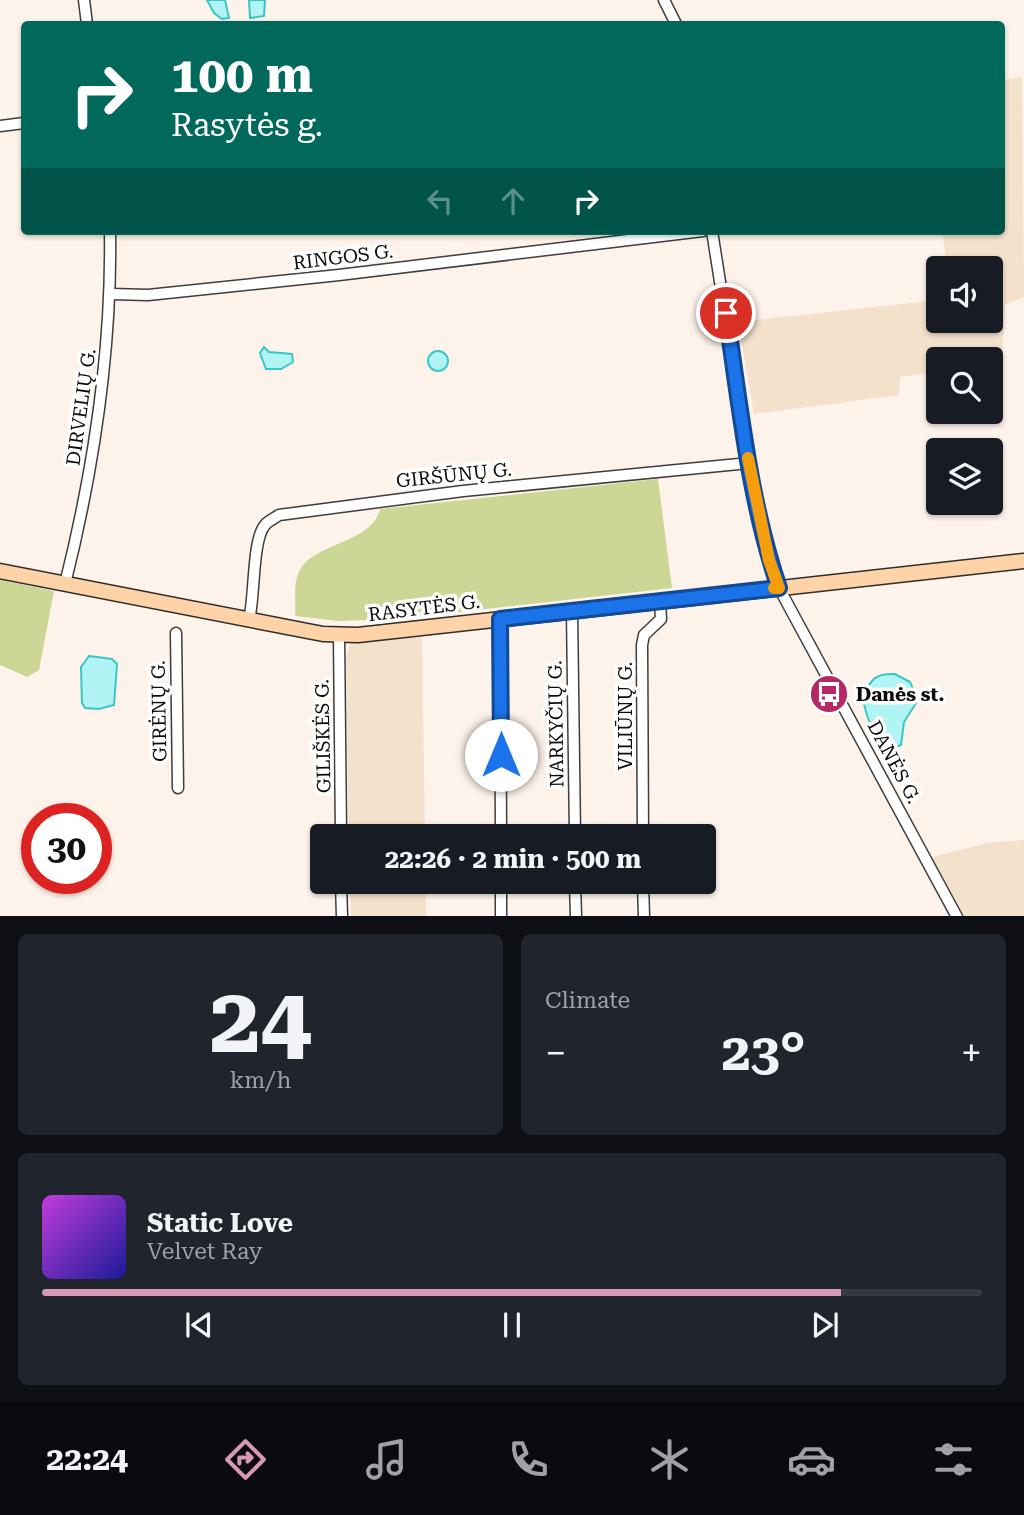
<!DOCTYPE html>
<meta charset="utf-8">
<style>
body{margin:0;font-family:"Roboto Serif",serif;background:#20242c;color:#f1f3f6;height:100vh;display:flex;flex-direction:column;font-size:26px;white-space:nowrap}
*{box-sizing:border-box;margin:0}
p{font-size:23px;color:#9ea1a6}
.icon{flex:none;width:38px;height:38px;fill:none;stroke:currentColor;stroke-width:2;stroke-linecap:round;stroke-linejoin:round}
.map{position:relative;height:916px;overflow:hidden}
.sheet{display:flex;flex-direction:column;gap:18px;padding:18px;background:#0d0f14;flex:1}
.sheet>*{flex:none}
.hud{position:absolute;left:21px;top:21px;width:984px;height:214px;border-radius:7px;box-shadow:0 2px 5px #0004;background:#00695c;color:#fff;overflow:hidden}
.buttons{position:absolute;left:926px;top:256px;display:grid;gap:14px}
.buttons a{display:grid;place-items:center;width:77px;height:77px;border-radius:7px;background:#171b24;box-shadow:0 2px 5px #0004;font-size:35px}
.speed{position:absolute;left:21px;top:803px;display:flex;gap:14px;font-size:35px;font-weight:700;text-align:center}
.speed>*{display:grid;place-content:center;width:91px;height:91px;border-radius:50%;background:#171b24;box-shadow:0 2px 5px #0004;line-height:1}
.speed .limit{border:10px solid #d22;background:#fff;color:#111}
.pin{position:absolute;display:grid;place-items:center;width:60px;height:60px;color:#fff;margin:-30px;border:4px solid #fff;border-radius:50%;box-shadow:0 2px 7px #0007}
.me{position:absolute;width:77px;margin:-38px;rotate:0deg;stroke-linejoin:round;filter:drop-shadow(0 0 5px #0008)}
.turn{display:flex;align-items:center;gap:24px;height:147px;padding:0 35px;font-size:32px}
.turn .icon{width:91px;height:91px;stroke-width:2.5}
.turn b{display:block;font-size:49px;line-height:60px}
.lanes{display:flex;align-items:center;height:66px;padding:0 35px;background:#0003;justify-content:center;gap:35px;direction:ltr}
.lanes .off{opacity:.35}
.big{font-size:52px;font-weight:700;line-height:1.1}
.sheet .tile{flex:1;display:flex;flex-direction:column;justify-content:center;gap:10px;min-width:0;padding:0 24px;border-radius:10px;background:#20242c}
.sheet .dial{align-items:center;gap:0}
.dial b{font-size:91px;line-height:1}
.song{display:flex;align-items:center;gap:21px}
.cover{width:84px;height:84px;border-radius:10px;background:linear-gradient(135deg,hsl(290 70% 55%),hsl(240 70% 35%))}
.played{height:7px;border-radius:4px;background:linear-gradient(90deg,#d698b5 85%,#363941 85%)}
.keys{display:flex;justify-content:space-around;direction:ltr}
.heat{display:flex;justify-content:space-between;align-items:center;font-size:38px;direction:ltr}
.sheet .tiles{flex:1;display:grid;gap:18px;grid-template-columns:1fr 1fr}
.tile:last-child{grid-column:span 2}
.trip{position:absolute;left:310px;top:824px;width:406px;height:70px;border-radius:7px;background:#171b24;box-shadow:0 2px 5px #0004;font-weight:700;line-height:70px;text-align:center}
.menu{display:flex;height:112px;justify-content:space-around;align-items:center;background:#090b0e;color:#9ea1a6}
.menu .icon{width:49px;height:49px}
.menu .active{color:#d698b5}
.menu b{font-size:32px;color:#f1f3f6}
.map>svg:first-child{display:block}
.farmland{fill:#f3e1cc}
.forest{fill:#ccd796}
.water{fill:#b1f4f4;stroke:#3ac6c9;stroke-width:2}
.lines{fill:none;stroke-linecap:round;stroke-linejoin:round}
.minor-casing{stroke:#3e3e3e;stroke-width:13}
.secondary-casing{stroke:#2d2d2d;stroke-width:17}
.minor{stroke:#fff;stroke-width:10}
.secondary{stroke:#fdd3a7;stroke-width:14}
.route-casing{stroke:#114b97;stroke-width:18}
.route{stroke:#1a73e8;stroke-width:12}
.slow{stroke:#f59e0b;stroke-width:12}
.labels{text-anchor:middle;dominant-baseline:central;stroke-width:7;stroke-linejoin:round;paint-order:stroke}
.street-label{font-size:19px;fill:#0b0b0b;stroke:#fff}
.poi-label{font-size:19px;font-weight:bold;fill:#0b0b0b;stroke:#fff;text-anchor:start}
</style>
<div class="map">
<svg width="1024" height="917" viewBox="0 0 1024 917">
<rect width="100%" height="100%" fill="#fef3ea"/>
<g class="farmland">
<path d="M1022 77 1024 297 1005 305 1001 373 996 390 991 391 990 359H938V372L900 377 899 395 754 414 738 322 938 300V320H990V268H947L942 231H1001V80Z"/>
<path d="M422 637 425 836H349L346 657 351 641Z"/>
<path d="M1024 840V916H962L932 857 987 843Z"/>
<path d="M350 882H426V916H351Z"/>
</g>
<g class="forest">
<path d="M658 479 672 588 396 619 339 621 295 616C296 603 293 583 299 572 314 541 371 545 380 509Z"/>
<path d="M0 580 54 591 39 670 27 677 0 665Z"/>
</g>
<g class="water">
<path d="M207 0H225L229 18 222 19 214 13Z"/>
<path d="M249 0H265L264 16 250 18Z"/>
<path d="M264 347 269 352 292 354 293 362 281 369H266L260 353Z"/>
<circle cx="438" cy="361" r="10"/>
<path d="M89 656 112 659 117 664 114 705 99 709 85 708 82 703 81 667Z"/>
<path d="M895 674 910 682 918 700 904 722 901 745C878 756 865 714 863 697 871 679 875 673 895 674Z"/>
</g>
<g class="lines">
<g class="minor-casing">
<g id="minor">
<path d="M84 0 87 24"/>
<path d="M664 0 676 24"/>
<path d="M0 126 24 123"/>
<path d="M712 231 751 478 769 560 779 588 957 917"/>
<path d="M111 294 148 295 339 275 703 231"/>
<path d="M65 584C94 468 112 351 110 231"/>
<path d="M572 611 575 836"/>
<path d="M500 619 501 836"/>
<path d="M249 620C255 597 252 540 265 525 268 521 275 518 279 515L463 491 749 463"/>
<path d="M176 633 178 788"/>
<path d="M339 635 341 836"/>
<path d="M643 836 642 645 644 635 661 619 660 602"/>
<path d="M341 882 342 917"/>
<path d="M501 882V917"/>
<path d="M575 882 576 917"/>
<path d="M643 882 644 917"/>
</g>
</g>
<g class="secondary-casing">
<path id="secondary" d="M0 571 323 634 358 635 1024 561"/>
</g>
<use href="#minor" class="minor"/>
<use href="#secondary" class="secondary"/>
</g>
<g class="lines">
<g class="route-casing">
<path id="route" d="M501 755 500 619 779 588C749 500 740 405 726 313"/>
</g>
<use href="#route" class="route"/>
<path class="slow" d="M748 458 769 560 779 588H774"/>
</g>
<defs>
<g id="bus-disc" transform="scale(2.0125)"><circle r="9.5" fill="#b62865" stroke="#fff"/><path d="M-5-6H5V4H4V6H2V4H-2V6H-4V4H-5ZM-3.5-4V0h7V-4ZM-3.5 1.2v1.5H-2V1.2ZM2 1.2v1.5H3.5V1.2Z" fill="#fff"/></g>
</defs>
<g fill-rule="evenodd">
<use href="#bus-disc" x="829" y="694"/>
</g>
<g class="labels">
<g class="street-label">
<text transform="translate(343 257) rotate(-7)">RINGOS G.</text>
<text transform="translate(81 407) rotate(-82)">DIRVELIŲ G.</text>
<text transform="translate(454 475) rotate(-6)">GIRŠŪNŲ G.</text>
<text transform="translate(424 608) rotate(-7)">RASYTĖS G.</text>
<text transform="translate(159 711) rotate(-91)">GIRĖNŲ G.</text>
<text transform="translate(625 716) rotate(-90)">VILIŪNŲ G.</text>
<text transform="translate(556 724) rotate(-91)">NARKYČIŲ G.</text>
<text transform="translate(323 736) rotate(-91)">GILIŠKĖS G.</text>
<text transform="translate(894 762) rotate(62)">DANĖS G.</text>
</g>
<g class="poi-label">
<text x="856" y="694">Danės st.</text>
</g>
</g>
</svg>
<div class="buttons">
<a><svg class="icon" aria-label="sound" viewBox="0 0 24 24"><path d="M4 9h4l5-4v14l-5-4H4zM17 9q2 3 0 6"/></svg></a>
<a><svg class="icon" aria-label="search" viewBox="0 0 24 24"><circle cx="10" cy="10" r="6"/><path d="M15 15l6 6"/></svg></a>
<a><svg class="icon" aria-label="layers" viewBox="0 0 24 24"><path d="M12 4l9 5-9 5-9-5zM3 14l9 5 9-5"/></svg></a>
</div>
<div class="speed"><div class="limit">30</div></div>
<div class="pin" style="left:726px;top:313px;background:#d93025"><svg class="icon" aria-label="arrive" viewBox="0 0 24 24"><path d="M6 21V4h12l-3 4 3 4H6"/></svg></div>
<svg class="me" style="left:501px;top:755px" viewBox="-20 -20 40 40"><circle r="19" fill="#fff"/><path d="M0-13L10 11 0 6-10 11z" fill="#1a73e8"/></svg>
<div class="trip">22:26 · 2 min · 500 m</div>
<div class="hud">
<div class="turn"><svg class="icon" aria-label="right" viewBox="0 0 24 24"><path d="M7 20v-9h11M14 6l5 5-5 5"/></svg><div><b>100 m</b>Rasytės g.</div></div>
<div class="lanes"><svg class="icon off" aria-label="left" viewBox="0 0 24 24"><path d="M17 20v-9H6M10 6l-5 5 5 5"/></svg><svg class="icon off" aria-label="ahead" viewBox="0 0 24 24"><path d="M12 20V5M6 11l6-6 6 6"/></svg><svg class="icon" aria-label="right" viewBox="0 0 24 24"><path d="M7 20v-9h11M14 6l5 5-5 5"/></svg></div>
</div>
</div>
<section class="sheet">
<div class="tiles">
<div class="tile dial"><b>24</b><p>km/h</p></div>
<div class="tile"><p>Climate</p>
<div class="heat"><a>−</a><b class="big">23°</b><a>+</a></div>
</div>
<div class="tile">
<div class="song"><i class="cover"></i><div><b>Static Love</b><p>Velvet Ray</p></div></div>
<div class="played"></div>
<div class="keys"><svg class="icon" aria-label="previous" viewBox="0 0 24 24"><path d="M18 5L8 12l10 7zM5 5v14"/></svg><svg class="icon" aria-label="pause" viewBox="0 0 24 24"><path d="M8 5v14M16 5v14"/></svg><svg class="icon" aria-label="next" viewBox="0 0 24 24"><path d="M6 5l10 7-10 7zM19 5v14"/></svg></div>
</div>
</div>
</section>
<nav class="menu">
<b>22:24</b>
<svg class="icon active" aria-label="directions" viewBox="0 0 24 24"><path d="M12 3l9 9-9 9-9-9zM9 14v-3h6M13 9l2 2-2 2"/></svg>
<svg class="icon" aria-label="music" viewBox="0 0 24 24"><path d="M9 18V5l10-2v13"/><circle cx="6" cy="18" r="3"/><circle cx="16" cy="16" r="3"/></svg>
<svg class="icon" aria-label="phone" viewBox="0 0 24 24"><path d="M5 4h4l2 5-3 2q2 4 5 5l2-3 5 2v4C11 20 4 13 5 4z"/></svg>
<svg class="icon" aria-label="climate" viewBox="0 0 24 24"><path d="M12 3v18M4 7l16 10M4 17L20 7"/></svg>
<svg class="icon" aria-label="car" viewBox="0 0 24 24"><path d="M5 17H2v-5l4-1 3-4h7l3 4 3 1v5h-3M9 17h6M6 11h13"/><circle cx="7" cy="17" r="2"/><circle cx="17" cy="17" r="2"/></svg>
<svg class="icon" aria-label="filters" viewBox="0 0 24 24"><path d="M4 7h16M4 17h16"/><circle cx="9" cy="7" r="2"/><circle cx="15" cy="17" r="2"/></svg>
</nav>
